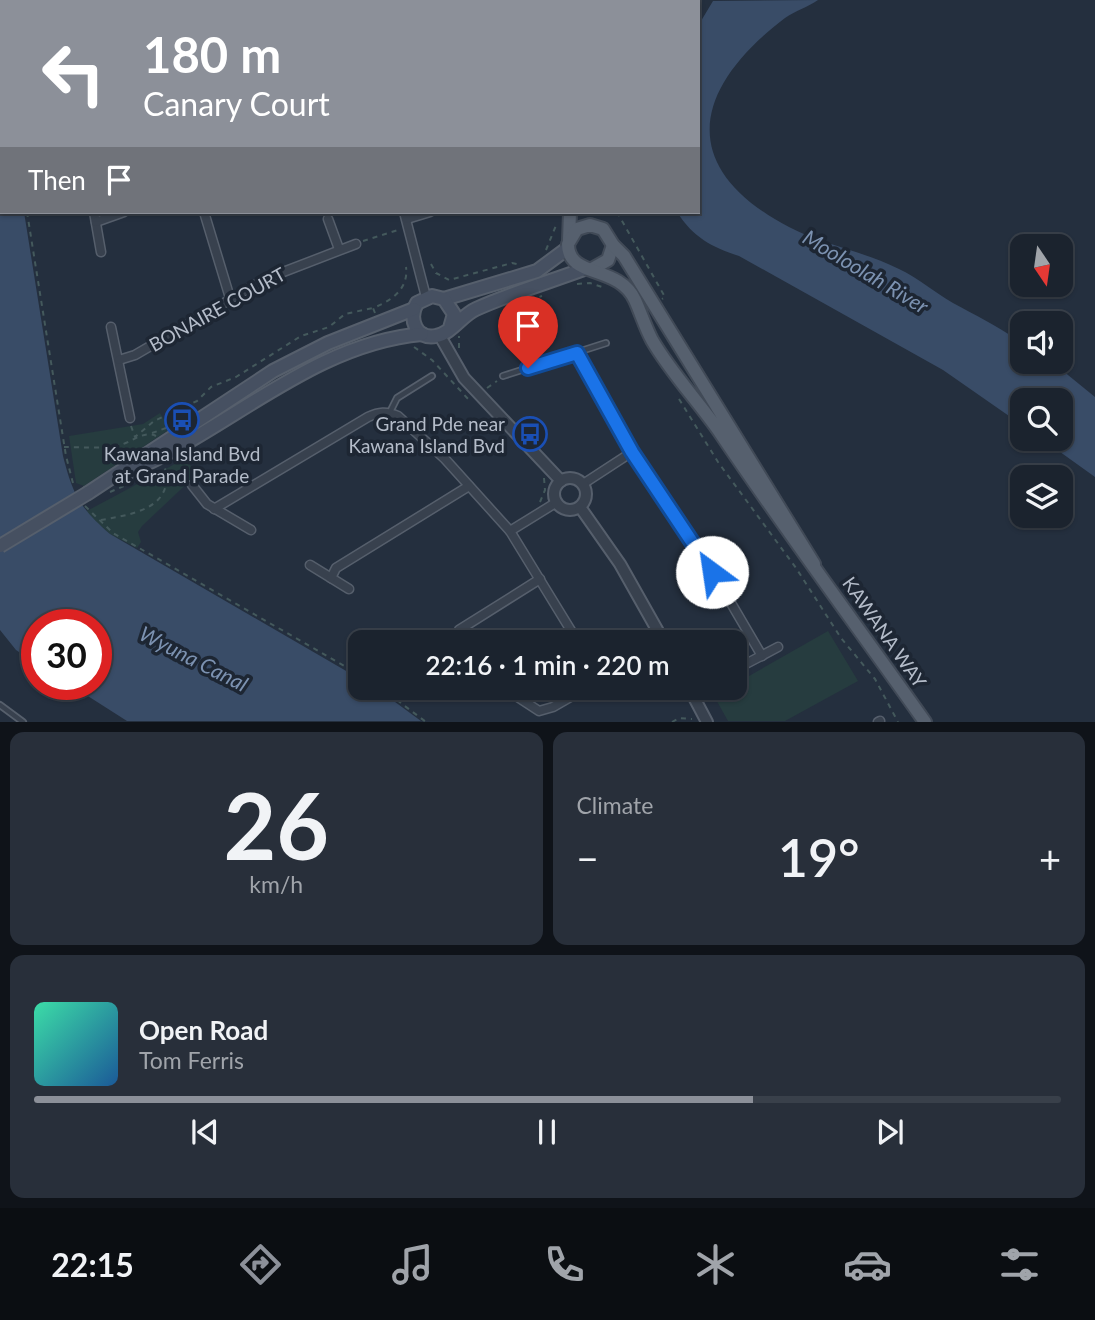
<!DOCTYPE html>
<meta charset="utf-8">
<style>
body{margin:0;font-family:Lato,sans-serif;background:#282f3a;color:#f1f3f6;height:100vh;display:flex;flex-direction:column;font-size:26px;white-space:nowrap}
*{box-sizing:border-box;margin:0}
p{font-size:23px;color:#a0a4aa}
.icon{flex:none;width:38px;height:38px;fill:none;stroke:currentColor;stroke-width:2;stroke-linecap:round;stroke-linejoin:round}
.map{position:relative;height:722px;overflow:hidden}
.details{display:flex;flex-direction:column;gap:10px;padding:10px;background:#0f1319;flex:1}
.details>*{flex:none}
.guide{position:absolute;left:0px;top:0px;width:700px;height:214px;box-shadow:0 2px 5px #0004,0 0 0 2px #39404a;background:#8c9099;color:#fff;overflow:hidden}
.needle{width:46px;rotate:167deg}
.tools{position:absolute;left:1010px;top:234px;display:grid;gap:14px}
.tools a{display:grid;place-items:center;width:63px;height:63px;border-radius:14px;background:#1b232e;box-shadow:0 2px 5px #0004,0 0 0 2px #39404a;font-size:35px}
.speed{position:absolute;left:21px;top:609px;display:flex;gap:14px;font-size:35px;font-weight:700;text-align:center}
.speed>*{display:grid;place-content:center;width:91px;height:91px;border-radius:50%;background:#1b232e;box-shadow:0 2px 5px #0004,0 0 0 2px #39404a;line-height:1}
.speed .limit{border:10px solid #d22;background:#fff;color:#111}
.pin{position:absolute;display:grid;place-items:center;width:60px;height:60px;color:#fff;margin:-72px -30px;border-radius:50% 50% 50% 0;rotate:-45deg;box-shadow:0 0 7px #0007}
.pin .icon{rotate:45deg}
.me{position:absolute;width:77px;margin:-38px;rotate:329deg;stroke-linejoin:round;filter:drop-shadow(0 0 5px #0008)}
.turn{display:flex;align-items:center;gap:24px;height:147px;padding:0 28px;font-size:32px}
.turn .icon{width:91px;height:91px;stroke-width:2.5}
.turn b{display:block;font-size:49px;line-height:60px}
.then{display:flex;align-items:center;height:66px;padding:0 28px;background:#0003;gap:14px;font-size:26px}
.big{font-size:52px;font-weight:600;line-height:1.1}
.details .card{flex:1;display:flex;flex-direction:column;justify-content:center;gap:10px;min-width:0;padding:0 24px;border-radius:14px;background:#282f3a}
.details .dial{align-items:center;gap:0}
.dial b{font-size:91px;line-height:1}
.song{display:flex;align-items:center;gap:21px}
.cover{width:84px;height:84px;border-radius:10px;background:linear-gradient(135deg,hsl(160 70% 55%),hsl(210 70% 35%))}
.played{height:7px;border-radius:4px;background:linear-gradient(90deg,#8c9099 70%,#39404a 70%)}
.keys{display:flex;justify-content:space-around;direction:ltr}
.heat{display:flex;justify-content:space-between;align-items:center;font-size:38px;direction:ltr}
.details .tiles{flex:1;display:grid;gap:10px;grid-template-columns:1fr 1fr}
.card:last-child{grid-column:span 2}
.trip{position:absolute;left:348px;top:630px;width:399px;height:70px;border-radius:14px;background:#1b232e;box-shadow:0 2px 5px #0004,0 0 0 2px #39404a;font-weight:600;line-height:70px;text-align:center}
.menu{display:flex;height:112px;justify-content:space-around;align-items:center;background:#0b0e12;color:#a0a4aa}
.menu .icon{width:49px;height:49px}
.menu .current{color:#8c9099}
.menu b{font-size:32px;color:#f1f3f6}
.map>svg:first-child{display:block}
.green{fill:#263c3f}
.water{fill:#394c67}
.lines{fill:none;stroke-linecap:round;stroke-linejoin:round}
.service-casing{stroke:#565f6c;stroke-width:8}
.minor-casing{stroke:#565f6c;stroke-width:11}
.tertiary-casing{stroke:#565f6c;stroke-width:14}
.secondary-casing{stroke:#565f6c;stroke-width:16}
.primary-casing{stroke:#414a57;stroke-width:16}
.path{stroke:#44595c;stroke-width:2;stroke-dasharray:5 5;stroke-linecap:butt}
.service{stroke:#38414e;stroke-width:4.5}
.minor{stroke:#38414e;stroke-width:8}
.tertiary{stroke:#38414e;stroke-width:10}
.secondary{stroke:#465061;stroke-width:12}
.primary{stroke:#56606e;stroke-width:12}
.secondary-bridge-casing{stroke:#565f6c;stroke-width:16;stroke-linecap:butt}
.secondary-bridge{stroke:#465061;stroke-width:12}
.route-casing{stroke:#114b97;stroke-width:18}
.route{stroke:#1a73e8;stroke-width:12}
.labels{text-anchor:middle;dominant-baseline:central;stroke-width:7;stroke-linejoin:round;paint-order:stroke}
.street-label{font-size:19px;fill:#b4bcc9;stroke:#1d2633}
.poi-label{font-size:19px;fill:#b4bcc9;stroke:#1d2633;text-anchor:end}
.water-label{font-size:21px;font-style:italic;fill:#7c92b1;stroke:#1d2633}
</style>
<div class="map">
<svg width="1095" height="722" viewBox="0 0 1095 722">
<rect width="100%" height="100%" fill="#242f3e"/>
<g class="green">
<path d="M160 413 170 429 84 486 76 483 69 436 143 424Z"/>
<path d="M186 458 196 475 142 526 138 532 141 542 137 548 110 534 85 512Z"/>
<path d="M828 631 858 681 785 721H728L714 696 735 688V684Z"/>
</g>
<g class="water">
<path d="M0 0H73L2 2V212H24L63 456C73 495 80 508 110 534L360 679V688H376L421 721H127L69 684H96V625H37V664L16 650 0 630Z"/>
<path d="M818 0C808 7 795 11 785 18 693 88 675 167 789 227 823 245 863 251 899 269 918 278 934 292 953 303 977 316 999 327 1022 343V362H1052L1095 397V477L1042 439H1060V401H1022V425L943 370 739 256C711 247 693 237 677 212H698V26L713 1Z"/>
</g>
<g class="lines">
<g class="service-casing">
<g id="service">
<path d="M223 0 224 2"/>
<path d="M382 2 387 0"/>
<path d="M503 376 606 343"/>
<path d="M390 412 397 398 432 376"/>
<path d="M0 705 23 722"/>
</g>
</g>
<g class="minor-casing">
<g id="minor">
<path d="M343 0 344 2"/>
<path d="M149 2 150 0"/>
<path d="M94 212 101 252"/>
<path d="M204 212 230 298"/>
<path d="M404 212 426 297"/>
<path d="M328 219 339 249"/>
<path d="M407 219 430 212"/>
<path d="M96 222 124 212"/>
<path d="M111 327 130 418"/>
<path d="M577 353 632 452 700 550 762 656"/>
<path d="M119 360 135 355 265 279 356 244"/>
<path d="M583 484 632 452"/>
<path d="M192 485 207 504 251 530"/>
<path d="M557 502 510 531 578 642"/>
<path d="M214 509 368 417C379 412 386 411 398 416L445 459 510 531"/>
<path d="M310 565 349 589"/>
<path d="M331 578 336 568 469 486"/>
<path d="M456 642 459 630 540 579"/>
<path d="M742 666 778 647"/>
<path d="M504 688 539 711 553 707 586 688"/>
<path d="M878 722 880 721"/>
</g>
</g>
<g class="tertiary-casing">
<g id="tertiary">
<path d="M440 336 464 378 561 481"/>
<circle cx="570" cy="494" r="16"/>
<path d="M580 507 620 564 664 642"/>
<path d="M689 688 707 722"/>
</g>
</g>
<g class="secondary-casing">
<g id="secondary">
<path d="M444 299 537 271 568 248"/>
<path d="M450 328 454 314 444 299 432 296 417 303C408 319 416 340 436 336 451 334 462 315 476 309 509 294 549 282 584 269"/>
<path d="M130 471C229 430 311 344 422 334"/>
<path d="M88 493 273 371 328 343 414 309"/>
</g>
</g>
<g class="primary-casing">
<g id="primary">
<path d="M536 0V2"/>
<path d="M546 0 547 2"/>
<path d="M569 240 570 212"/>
<path d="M592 269 608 260 613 245"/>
<path d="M814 564 624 256 613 245 603 229 590 225 577 229 568 244C568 279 618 264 635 300 641 313 645 327 652 340 671 373 699 402 721 434 787 532 857 626 925 722"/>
</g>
</g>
<g class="path">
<path d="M519 0V2"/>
<path d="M76 2V0"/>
<path d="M27 212 66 456 74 487"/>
<path d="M617 212 665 297 662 299"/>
<path d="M363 241 398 230"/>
<path d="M546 250 557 223"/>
<path d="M431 264 436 273 449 280 512 263 521 265"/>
<path d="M577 284 590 283 605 288"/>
<path d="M530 300 542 296"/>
<path d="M375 313 373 308C391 301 409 289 406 267"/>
<path d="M414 347 432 360 470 401"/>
<path d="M459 348V336"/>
<path d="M487 388 497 381"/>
<path d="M679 399 718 462 796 568 841 638 875 679 898 722"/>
<path d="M131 426 135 437 154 421 197 401 211 387 236 377 301 336 329 327 345 314 373 308"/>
<path d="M152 433 166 428"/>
<path d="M64 447C81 447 104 449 120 445 132 442 144 430 156 436"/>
<path d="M168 476 187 478"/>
<path d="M110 492 131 483"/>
<path d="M540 502 545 490 544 478"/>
<path d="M85 506 113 533 360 675"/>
<path d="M101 520C129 515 175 509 165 468"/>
<path d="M381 688 426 722"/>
<path d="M672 722 679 718 692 719"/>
</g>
<use href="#service" class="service"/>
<use href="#minor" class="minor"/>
<use href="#tertiary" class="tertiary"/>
<use href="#secondary" class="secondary"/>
<use href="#primary" class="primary"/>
<g class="secondary-bridge-casing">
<path id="secondary-bridge" d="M0 546 88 493"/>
</g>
<use href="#secondary-bridge" class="secondary-bridge"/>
</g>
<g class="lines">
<g class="route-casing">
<path id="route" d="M528 368 577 353 632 452 712 572"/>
</g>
<use href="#route" class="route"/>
</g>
<defs>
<g id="bus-ring" transform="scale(1.75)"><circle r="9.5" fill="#1d2633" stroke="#1a4fb4" stroke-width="1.5"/><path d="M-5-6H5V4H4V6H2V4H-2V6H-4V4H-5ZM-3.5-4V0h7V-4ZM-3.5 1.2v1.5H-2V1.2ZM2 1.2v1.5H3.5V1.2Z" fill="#1a4fb4"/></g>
</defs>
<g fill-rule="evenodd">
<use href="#bus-ring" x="182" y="420"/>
<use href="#bus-ring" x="530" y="434"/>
</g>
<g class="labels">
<g class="street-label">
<text transform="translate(217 309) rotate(-29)">BONAIRE COURT</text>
<text transform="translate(885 632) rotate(55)">KAWANA WAY</text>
</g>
<g class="poi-label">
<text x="505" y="423">Grand Pde near<tspan x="505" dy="22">Kawana Island Bvd</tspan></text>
<text x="182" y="453" text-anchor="middle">Kawana Island Bvd<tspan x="182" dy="22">at Grand Parade</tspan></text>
</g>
<g class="water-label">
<text transform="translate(866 271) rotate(31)">Mooloolah River</text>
<text transform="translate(194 658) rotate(27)">Wyuna Canal</text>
</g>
</g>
</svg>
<div class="tools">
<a><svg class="needle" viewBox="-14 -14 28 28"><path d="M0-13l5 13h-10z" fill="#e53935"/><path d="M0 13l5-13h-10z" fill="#a0a4aa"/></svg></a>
<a><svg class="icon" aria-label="sound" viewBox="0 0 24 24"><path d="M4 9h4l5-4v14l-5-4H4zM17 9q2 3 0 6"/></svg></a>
<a><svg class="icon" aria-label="search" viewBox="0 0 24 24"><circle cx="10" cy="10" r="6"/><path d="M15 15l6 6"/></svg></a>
<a><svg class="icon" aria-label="layers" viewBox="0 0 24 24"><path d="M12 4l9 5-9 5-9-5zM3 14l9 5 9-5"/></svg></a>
</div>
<div class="speed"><div class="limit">30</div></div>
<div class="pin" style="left:528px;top:368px;background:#d93025"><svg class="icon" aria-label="arrive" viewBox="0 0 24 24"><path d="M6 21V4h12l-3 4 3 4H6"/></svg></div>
<svg class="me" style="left:712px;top:572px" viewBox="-20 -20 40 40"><circle r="19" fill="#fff"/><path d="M0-13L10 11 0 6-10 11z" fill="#1a73e8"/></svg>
<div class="trip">22:16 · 1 min · 220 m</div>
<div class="guide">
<div class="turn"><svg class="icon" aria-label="left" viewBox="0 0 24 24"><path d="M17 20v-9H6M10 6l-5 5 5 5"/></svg><div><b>180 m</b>Canary Court</div></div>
<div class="then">Then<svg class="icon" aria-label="arrive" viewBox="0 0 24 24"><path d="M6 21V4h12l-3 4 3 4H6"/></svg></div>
</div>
</div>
<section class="details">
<div class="tiles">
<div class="card dial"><b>26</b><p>km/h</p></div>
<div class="card"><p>Climate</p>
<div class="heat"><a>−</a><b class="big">19°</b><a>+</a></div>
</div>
<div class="card">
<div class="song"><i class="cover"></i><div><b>Open Road</b><p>Tom Ferris</p></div></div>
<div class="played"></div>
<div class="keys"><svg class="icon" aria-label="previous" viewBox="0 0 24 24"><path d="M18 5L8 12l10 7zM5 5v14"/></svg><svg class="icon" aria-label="pause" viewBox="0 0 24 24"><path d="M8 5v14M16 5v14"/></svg><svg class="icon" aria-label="next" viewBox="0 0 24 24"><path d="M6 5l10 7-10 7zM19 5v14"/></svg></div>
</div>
</div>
</section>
<nav class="menu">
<b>22:15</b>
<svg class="icon current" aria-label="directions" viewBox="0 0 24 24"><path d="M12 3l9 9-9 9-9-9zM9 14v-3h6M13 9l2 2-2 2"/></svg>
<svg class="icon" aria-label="music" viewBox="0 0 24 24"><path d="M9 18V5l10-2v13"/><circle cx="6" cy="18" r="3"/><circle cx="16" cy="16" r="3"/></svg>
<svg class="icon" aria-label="phone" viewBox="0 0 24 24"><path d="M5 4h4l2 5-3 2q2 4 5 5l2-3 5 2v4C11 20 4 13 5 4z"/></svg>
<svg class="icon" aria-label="climate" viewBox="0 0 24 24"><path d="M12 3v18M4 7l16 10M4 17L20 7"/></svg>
<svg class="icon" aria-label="car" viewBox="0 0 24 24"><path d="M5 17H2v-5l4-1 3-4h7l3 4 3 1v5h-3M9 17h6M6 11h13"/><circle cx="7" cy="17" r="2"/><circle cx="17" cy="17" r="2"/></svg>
<svg class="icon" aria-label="filters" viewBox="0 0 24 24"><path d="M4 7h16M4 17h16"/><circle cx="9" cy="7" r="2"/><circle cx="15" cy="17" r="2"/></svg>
</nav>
